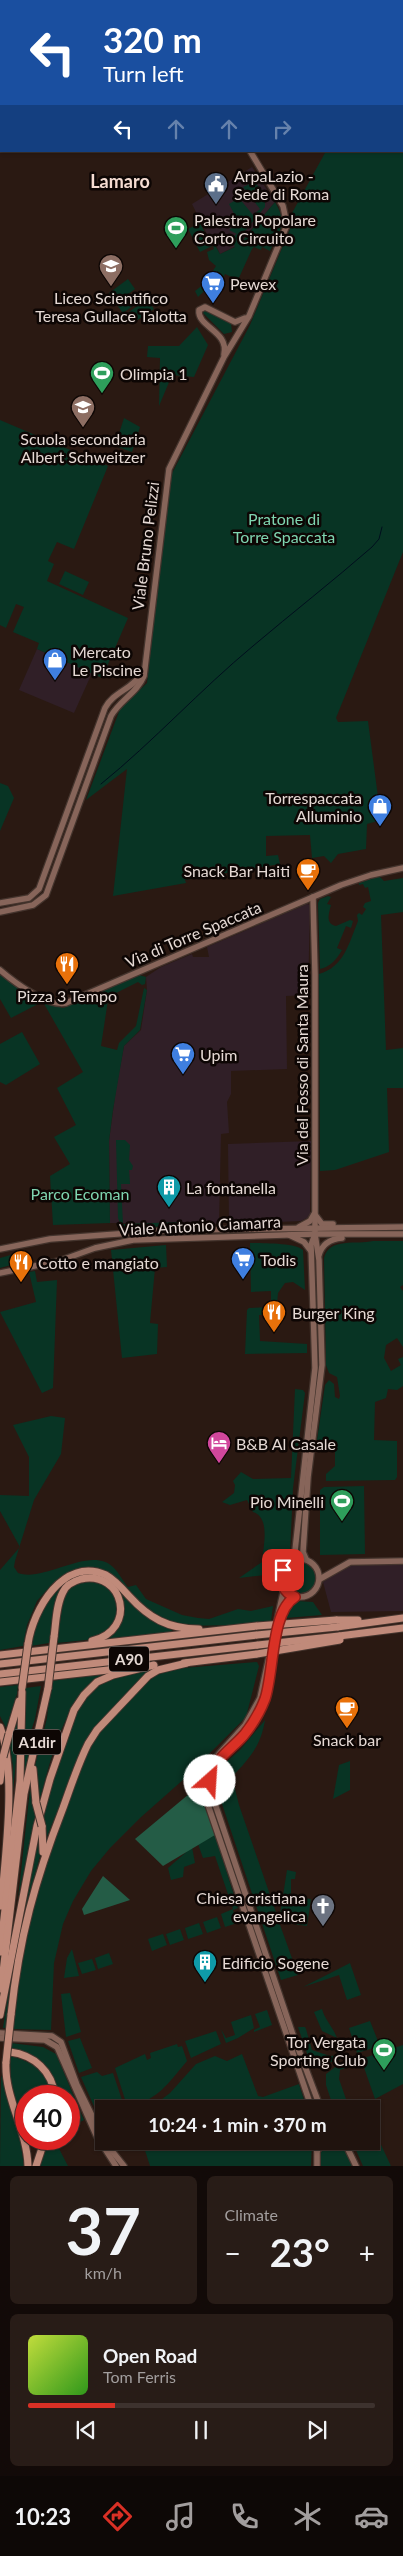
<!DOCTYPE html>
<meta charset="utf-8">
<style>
body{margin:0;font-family:Lato,sans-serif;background:#281c17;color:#f1f3f6;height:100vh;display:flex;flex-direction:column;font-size:19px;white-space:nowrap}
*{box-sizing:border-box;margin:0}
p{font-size:16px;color:#a29e9e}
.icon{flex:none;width:28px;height:28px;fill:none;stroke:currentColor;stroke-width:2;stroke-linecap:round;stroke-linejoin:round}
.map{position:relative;height:2166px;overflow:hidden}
.panel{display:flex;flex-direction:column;gap:10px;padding:10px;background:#120a08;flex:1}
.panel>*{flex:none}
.top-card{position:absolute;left:0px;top:0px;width:404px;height:152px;box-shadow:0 1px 4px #0004,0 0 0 1px #3d322e;background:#1a4fa0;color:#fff;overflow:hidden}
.speed{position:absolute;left:15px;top:2085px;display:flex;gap:10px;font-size:25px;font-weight:700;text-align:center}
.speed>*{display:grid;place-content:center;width:65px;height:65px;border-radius:50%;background:#20130e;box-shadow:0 1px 4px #0004,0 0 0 1px #3d322e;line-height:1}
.speed .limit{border:8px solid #d22;background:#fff;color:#111}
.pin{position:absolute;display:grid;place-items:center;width:42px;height:42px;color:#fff;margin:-21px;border-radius:10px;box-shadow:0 2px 8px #0006}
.me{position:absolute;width:55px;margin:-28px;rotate:26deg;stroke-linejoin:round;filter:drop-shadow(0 0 4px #0008)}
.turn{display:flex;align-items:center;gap:18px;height:105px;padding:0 20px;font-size:22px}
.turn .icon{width:65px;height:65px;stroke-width:2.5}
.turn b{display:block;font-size:35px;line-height:42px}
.lanes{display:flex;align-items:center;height:48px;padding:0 20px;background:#0003;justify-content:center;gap:25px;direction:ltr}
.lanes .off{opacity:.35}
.big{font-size:38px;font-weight:700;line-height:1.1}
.panel .widget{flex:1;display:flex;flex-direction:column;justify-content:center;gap:8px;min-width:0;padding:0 18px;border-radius:8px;background:#281c17}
.panel .dial{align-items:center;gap:0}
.dial b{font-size:65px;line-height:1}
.song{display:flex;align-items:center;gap:15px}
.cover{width:60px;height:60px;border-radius:8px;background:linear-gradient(135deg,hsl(70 70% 55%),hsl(110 70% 35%))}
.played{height:5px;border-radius:2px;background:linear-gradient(90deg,#d93025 25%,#3d322e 25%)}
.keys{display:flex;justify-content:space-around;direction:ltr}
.heat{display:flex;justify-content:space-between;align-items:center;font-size:28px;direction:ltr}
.panel .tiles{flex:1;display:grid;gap:10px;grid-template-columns:1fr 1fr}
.widget:last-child{grid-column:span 2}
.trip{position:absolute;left:95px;top:2100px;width:285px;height:50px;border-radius:0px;background:#20130e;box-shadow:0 1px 4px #0004,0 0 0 1px #3d322e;font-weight:700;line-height:50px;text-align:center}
.dock{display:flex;height:80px;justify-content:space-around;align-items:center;background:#0d0806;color:#a29e9e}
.dock .icon{width:35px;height:35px}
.dock .selected{color:#d93025}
.dock b{font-size:22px;color:#f1f3f6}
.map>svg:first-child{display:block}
.commercial{fill:#301f27}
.green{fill:#083424}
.forest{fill:#245c46}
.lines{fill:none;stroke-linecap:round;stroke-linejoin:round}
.stream{stroke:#000e1d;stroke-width:1}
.secondary-casing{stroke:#44342d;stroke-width:8}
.primary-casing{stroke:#44342d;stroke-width:9}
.highway-casing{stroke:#44342d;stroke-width:9}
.secondary{stroke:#87655a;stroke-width:5.5}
.primary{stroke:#a5786b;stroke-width:6}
.highway{stroke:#c08a7a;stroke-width:7}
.highway-bridge-casing{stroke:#44342d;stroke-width:9;stroke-linecap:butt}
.highway-bridge{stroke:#c08a7a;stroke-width:7}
.route-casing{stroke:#8d1f18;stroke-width:12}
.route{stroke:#d93025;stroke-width:9}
.labels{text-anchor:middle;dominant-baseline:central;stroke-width:5;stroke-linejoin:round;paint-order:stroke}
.shield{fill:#0d0604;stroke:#a49a96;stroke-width:1}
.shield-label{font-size:15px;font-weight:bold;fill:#e5d9d4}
.poi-label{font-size:16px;fill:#e5d9d4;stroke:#0d0604;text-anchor:start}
.park-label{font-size:16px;fill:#7fd5b0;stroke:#0d0604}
.street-label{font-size:16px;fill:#e5d9d4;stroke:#0d0604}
.neighbourhood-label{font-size:18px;font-weight:bold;fill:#f5dcd2;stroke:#0d0604}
</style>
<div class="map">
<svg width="403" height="2166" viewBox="0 0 403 2166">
<rect width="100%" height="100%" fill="#2a1912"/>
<g class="commercial">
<path d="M252 167 275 202 238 245 220 254 216 245 213 246 192 204Z"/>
<path d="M37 649 92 673 74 713 19 690Z"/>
<path d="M307 904 310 905 308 995 286 996 287 1069 231 1071V1094L227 1102 229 1133 221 1134 219 1224 110 1223 109 1141 116 1089 124 1046 141 1030 147 990 146 977 161 967 192 954 193 957H209L207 947Z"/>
<path d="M311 1141 310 1214 307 1218 301 1221 229 1224 228 1144Z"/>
<path d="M403 1562V1611L331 1612 323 1582 347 1566 363 1563Z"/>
</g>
<g class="green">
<path d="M349 0H403V552L336 718 338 722 368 721 381 820 367 824 366 849 338 854 331 863 324 856 312 858 310 835 266 836V856L278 855 280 864 185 880 186 883 113 896 127 769 86 800 120 709 147 683 170 477 250 325 295 217 292 213 326 151H402V1Z"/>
<path d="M254 182 265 193V207L240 237 243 240 275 202C288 224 280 230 270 251L262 247 261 250 254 247 252 249 238 280 225 274 218 288 215 285 212 289 208 287 198 297 195 291 204 284 216 266 209 260 207 252 214 249 213 246 215 245 220 254 235 247 231 238 237 234 229 230 239 223 229 204 239 198 253 215 260 209 243 187Z"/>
<path d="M200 223 212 246 200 252 188 229Z"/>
<path d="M128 279 135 289 116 303 109 293Z"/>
<path d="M131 295 137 303 123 313 117 305Z"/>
<path d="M147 299 154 309 136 321 129 312Z"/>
<path d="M205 309 231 323 232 332 224 334 203 313Z"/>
<path d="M197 327 208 345 194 377 172 375 159 406 160 358 147 357 148 346H179Z"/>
<path d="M124 418 140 427 132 452 115 446Z"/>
<path d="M0 420 108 466 74 549 57 542 48 561 54 564 47 581 128 618 102 678 37 649 39 643 13 632 24 607 16 604 6 628 0 625Z"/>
<path d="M65 571 89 582 83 595 59 584Z"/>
<path d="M0 783 8 786 14 798 0 831Z"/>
<path d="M379 876 384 881 403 878V912L381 915 386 1050 403 1048V1088H387L389 1152 335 1170 320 1171 319 974C344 967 349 943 358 921L357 915 359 913 362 915 366 909 363 907 365 903 371 901 368 887 365 888 363 884 359 885V883Z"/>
<path d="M328 896 331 897 327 904 331 905C329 913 325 924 336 926L350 920 353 921 351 928 346 926 337 948 342 950C337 959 330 967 320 969L318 903 320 899Z"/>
<path d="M0 975 42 1002 11 1018 0 999Z"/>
<path d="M139 975 146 977 145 984 142 985 138 982 112 995 108 1000 101 1046 117 1050 119 1043 136 1026 144 988 147 990 140 1030 124 1046 113 1110 109 1141 110 1223 53 1225 50 1176 70 1164 54 1137 76 1125 57 1088 83 1072 43 1002 63 1008Z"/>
<path d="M22 1032 40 1064 6 1085 0 1082V1044Z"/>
<path d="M116 1140H125L130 1145 129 1160 133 1166 132 1170H129L130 1184H121L123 1224 180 1222 179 1225 127 1229 121 1225 118 1218Z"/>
<path d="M373 1241H403V1285L400 1287 403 1291V1347L397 1338 386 1345 384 1358 391 1371 401 1365 398 1359 403 1357V1386L397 1390 388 1389 386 1398 375 1402 374 1440 397 1441V1477L395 1480 326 1481V1474L335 1466V1452L330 1448 316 1447 325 1385 329 1380 334 1384 335 1397 339 1399 340 1396 337 1377 329 1373 326 1365 324 1258C329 1237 357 1245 373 1241Z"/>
<path d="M250 1243C261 1243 297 1243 303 1250L305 1290 293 1282 285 1283 278 1293 277 1304H282L283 1313 282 1315H259L260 1341 307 1344V1353L245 1354 247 1310 249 1308 271 1307V1291L251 1292Z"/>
<path d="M166 1245 167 1267 155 1268 150 1323 158 1324 157 1354 122 1358 111 1250Z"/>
<path d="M14 1254 22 1262 0 1268V1258Z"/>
<path d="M35 1271 37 1282 57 1280 53 1388 42 1393 0 1312 36 1302 29 1272Z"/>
<path d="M295 1389 303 1390 305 1393 293 1488 290 1554 275 1574 239 1578 262 1562C263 1547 271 1518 253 1512L247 1500 230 1505 222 1502 234 1493 235 1485 233 1481 241 1472 253 1479 291 1478Z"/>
<path d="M51 1416 65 1418 61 1454 34 1500 15 1561 14 1567 18 1573C45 1583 91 1544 114 1568 119 1573 123 1581 128 1587L136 1585 146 1599 182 1615 198 1618 209 1619 238 1609 251 1611 273 1606 271 1621 240 1625 179 1626 150 1613 114 1577 72 1572 52 1584 37 1601 27 1625 23 1646 0 1650V1570L20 1547 0 1511V1495L29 1496V1457L13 1425Z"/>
<path d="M364 1486 365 1554 320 1555V1490L324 1487Z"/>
<circle cx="301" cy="1578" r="15"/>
<path d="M94 1580C118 1591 118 1598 116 1623L96 1639 57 1643 64 1594 74 1584Z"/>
<path d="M57 1588 60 1591 55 1604 49 1643 31 1646 33 1623Z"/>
<path d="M122 1592 160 1624 175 1632 112 1639 109 1637C124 1627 129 1609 120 1593Z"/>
<path d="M297 1601 313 1602 322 1615 286 1618 293 1604Z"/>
<path d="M257 1662 259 1666 246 1717 184 1779 140 1818 110 1848 91 1871 73 1901 63 1924 54 1963 51 2030 12 2029 24 1945 41 1874 83 1760 96 1736 144 1685 155 1676 171 1669Z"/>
<path d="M149 1670 151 1672 133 1686 87 1739 46 1839 43 1818 54 1777 74 1716 82 1701 101 1683 125 1674Z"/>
<path d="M103 1674C62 1703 52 1757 39 1802L35 1766 47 1718 51 1681Z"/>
<path d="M18 1685 17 1694 6 1728 0 1716V1687Z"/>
<path d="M41 1686 35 1719 28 1740V1759L22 1788 25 1688Z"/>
<path d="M17 1718V1750L10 1825 13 1767 9 1738Z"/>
<path d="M265 1720C261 1746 249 1759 232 1777L239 1805 279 1921 287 1870 296 1872 295 1879H291V1896L311 1899 307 1926 279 1922 298 1975 281 1980 217 1789 218 1774 222 1766 240 1750Z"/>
<path d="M350 1761V1790L333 1799 339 1765Z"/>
<path d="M30 1789 36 1814 18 1899Z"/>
<path d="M40 1828V1856L21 1926 7 2028H3L13 1961Z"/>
<path d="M215 1835 238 1908 233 1910 237 1923 225 1927 221 1914 233 1909 215 1856 203 1858 198 1844Z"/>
<path d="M192 1847 195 1863 184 1867 183 1877 171 1880 168 1868Z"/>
<path d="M217 1917 221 1928 207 1933 203 1922Z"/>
<path d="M199 1923 203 1934 188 1939 185 1928Z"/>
<path d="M180 1929 184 1940 170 1945 166 1934Z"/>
<path d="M163 1934 167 1945 152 1951 148 1939Z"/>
<path d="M72 1949 79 1976 64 1978 67 1958Z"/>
<path d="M109 1953 113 1964 98 1969 95 1958Z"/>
<path d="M92 1959 96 1970 82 1974 78 1963Z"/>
<path d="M350 1963 361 1995 347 2000 339 1975 303 1987Z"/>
<path d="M70 1993 81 2032 66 2037 61 1994Z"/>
<path d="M322 2009C325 2020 333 2027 337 2038L322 2031 314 2012Z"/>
<path d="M267 2010 272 2025 254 2032V2030L260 2027 255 2014Z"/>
<path d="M251 2015 254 2028 238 2038 226 2043 221 2029 226 2038 235 2035 231 2022Z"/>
<path d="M370 2021 380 2046 357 2053 349 2028Z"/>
<path d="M298 2027H305L306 2029 312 2050 330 2056 343 2055 344 2058 312 2068Z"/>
<path d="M216 2031 221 2044 191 2058 185 2041Z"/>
<path d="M80 2038 92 2068 79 2073 68 2041Z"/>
<path d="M11 2043 43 2047 56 2054 84 2120 69 2128V2096H59C54 2064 36 2062 10 2051Z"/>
<path d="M177 2044 178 2047 182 2046 187 2061C165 2087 161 2096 128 2109L115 2068 145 2054 147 2060 151 2058 150 2053Z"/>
<path d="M403 2045V2084L375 2099 361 2059Z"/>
<path d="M242 2054 258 2096 263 2097 299 2084 307 2109H149L170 2093 196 2064 215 2056 227 2061Z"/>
<path d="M10 2056C32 2061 48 2072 51 2096H26V2132L11 2084Z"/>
<path d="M347 2063 348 2067 340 2070 339 2079 348 2105 373 2099 376 2100 361 2109H334L326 2085V2074L338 2065Z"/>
<path d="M97 2072 102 2076 113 2073 125 2109H104V2117L97 2113 81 2077Z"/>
<path d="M1 2075 18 2127 24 2166H0Z"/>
<path d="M375 2132 391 2166H363L352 2141H371V2135Z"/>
<path d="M50 2139H54L68 2166H40Z"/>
<path d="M142 2141H312L311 2166H150Z"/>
<path d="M332 2142 343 2147 352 2166H319L321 2150Z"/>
</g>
<g class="forest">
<path d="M195 1789 199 1791 215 1835 163 1866 135 1839Z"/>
<path d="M103 1876 130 1900 84 1915 82 1909Z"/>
</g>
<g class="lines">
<path class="stream" d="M101 784C154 741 200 690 253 646 292 613 333 581 372 547L379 539 382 527"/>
<g class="secondary-casing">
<g id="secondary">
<path d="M169 0V1"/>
<path d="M179 0 182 1"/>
<path d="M224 354C229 331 197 327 199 310L205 307 235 322 245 318"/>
<path d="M0 903 29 898 39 889 105 708C113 692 133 689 142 673"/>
<path d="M0 912 33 905 46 895 111 716C120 700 137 693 144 676L169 469 224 357 249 316 287 225 283 206 250 151"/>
<path d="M0 970C14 982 47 1007 66 1003L341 885 371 875 403 868"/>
<path d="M316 1216 322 1224H333"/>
<path d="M299 1227 310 1221 314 1214"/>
<path d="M289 1235 304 1242 311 1251"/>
<path d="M0 1249 50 1239 171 1230 403 1227"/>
<path d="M319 1255C322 1244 330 1239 342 1238"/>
<path d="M0 1273 59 1261 95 1248 133 1240 315 1234H403"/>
<circle cx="300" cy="1578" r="19"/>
<path d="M306 1559 303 1552 308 1477 322 1365 319 1260 315 1234V974L313 897"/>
<path d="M294 1560 315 1368 311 1245 315 1234"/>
<path d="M320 1579 350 1562 403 1561"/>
<path d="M284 1588 260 1698 245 1725 208 1766 204 1782 207 1802 312 2109"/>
<path d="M295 1597C270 1612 274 1675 264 1701 259 1714 252 1726 242 1737 228 1752 210 1763 209 1786L292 2032 321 2109"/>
<path d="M0 2033 52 2036 61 2042 77 2085 104 2140"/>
<path d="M0 2038 45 2040 57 2047 96 2135 116 2166"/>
<path d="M104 2141 124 2166"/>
<path d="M344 2141 356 2166"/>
<path d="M317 2151 325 2141"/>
<path d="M317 2166V2141"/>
</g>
</g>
<g class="primary-casing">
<g id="primary">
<path d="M157 1 159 0"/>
<path d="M190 1 192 0"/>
<path d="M0 120 1 119"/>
<path d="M0 146 1 145"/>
</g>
</g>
<g class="highway-casing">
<g id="highway">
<path d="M336 1620H358"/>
<path d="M337 1627 403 1618"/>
<path d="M339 1636 403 1628"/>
<path d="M54 1637C56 1623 56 1605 63 1592 66 1585 74 1581 81 1579 124 1570 138 1630 92 1641"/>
<path d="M28 1644C33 1610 63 1556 106 1575 115 1580 122 1588 129 1596 149 1618 168 1629 199 1629"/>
<path d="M0 1655 257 1626"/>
<path d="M184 1663 257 1654"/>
<path d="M0 1664 257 1635"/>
<path d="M0 1674 258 1645"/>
<path d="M0 1682 126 1668"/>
<path d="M0 1727C17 1771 5 1858 1 1906"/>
<path d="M9 1734 19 1701"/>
<path d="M33 1769 36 1803"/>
<path d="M0 1781 3 1757"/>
<path d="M42 1826 43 1852"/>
<path d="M0 1952 20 1781 22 1692"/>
<path d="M1 1989 24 1794 48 1688"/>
<path d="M0 2015 37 1826 50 1779 74 1710 84 1695 97 1682 113 1675 154 1665"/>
<path d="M11 2015C19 1938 35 1880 63 1808 71 1786 78 1764 88 1744L97 1730 148 1676 158 1670 187 1663"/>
<path d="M10 2052C34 2055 52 2071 55 2096"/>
<path d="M6 2062C4 2097 27 2130 28 2166"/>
<path d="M36 2166 45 2139"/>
</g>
</g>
<use href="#secondary" class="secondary"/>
<use href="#primary" class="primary"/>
<use href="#highway" class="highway"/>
<g class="highway-bridge-casing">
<g id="highway-bridge">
<path d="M257 1626 336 1620"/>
<path d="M257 1635 337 1627"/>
<path d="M258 1645 339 1636"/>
<path d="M257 1654 340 1640"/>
<path d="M22 1688 28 1644"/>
<path d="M48 1688 54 1637"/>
<path d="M3 1757 9 1734"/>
<path d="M36 1803 42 1826"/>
<path d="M6 2062 11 2015"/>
</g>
</g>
<use href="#highway-bridge" class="highway-bridge"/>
</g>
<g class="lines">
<g class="route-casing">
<path id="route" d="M210 1781C212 1760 231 1750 244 1735 253 1724 260 1712 265 1699 274 1673 271 1611 295 1597 283 1592 279 1582 283 1570"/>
</g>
<use href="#route" class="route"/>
</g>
<defs>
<g id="civic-pin" transform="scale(1.25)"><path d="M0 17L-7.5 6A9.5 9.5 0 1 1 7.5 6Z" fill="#5c6f8a" stroke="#0d0604"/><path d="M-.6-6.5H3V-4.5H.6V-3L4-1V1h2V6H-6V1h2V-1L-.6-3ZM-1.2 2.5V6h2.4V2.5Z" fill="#fff"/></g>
<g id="stadium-pin" transform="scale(1.25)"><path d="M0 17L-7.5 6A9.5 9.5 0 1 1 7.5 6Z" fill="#2e9e5b" stroke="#0d0604"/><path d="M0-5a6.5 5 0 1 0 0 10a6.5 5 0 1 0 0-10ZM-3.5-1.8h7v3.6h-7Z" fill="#fff"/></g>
<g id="school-pin" transform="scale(1.25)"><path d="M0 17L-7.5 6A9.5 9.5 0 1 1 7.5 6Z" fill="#8d6e63" stroke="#0d0604"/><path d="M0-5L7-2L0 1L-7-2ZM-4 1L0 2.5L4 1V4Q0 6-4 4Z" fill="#fff"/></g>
<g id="supermarket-pin" transform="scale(1.25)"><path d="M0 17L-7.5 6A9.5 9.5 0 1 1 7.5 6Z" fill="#3f7fe0" stroke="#0d0604"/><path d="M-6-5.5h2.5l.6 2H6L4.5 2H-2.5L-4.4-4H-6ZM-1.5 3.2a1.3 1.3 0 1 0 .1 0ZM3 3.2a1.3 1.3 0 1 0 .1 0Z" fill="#fff"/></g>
<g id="shop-pin" transform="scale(1.25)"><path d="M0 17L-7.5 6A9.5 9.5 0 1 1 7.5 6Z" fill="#3f7fe0" stroke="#0d0604"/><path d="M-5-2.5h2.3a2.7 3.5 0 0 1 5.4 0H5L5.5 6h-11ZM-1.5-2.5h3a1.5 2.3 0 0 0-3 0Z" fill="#fff"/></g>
<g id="cafe-pin" transform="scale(1.25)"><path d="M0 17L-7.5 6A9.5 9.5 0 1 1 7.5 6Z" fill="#e8710a" stroke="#0d0604"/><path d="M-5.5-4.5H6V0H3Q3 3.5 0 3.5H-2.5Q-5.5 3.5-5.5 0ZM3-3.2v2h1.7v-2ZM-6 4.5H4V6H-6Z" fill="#fff"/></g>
<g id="restaurant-pin" transform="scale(1.25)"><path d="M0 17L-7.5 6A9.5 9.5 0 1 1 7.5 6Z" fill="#e8710a" stroke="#0d0604"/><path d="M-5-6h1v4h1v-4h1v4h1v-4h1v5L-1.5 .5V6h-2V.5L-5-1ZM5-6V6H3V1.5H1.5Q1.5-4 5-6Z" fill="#fff"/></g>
<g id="building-pin" transform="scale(1.25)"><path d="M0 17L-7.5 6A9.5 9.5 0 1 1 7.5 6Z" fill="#0f9aa8" stroke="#0d0604"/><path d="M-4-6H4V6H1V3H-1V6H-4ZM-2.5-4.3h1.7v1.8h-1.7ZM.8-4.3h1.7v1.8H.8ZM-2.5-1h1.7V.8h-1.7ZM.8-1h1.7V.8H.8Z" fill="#fff"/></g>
<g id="hotel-pin" transform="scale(1.25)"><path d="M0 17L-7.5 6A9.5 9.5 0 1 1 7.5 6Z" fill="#d1479c" stroke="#0d0604"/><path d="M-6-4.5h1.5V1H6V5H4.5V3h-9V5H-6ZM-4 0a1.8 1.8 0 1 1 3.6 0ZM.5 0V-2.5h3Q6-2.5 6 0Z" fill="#fff"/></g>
<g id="church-pin" transform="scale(1.25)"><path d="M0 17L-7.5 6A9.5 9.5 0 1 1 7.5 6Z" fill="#6b7280" stroke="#0d0604"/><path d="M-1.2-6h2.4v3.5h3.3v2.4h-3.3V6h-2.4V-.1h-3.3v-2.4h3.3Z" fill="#fff"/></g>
</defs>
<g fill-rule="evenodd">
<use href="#civic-pin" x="216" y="184"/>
<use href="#stadium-pin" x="176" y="228"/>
<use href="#school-pin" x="111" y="266"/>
<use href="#supermarket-pin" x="213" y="283"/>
<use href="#stadium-pin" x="102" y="373"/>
<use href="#school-pin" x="83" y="407"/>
<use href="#shop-pin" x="55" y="660"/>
<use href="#shop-pin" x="380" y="806"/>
<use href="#cafe-pin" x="308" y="870"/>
<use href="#restaurant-pin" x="67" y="964"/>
<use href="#supermarket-pin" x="183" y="1054"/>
<use href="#building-pin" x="169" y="1187"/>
<use href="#supermarket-pin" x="243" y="1259"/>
<use href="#restaurant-pin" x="21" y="1262"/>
<use href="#restaurant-pin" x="274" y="1312"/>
<use href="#hotel-pin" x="219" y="1443"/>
<use href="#stadium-pin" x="342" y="1501"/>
<use href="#cafe-pin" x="347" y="1708"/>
<use href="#church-pin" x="323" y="1906"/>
<use href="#building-pin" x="205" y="1962"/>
<use href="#stadium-pin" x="384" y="2050"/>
</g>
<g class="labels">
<g class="shield">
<rect x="109" y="1646.5" width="40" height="25" rx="4"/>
<rect x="13" y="1729.5" width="48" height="25" rx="4"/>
</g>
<g class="shield-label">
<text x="129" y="1659">A90</text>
<text x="37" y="1742">A1dir</text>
</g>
<g class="poi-label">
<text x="234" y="175">ArpaLazio -<tspan x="234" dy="18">Sede di Roma</tspan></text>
<text x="194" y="219">Palestra Popolare<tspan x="194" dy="18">Corto Circuito</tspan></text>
<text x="230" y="283">Pewex</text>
<text x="111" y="297" text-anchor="middle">Liceo Scientifico<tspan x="111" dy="18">Teresa Gullace Talotta</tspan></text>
<text x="120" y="373">Olimpia 1</text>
<text x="83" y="438" text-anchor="middle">Scuola secondaria<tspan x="83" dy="18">Albert Schweitzer</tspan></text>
<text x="72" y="651">Mercato<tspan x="72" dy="18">Le Piscine</tspan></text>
<text x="362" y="797" text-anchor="end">Torrespaccata<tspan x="362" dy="18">Alluminio</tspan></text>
<text x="290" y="870" text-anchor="end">Snack Bar Haiti</text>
<text x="67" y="995" text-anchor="middle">Pizza 3 Tempo</text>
<text x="200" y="1054">Upim</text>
<text x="186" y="1187">La fontanella</text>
<text x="260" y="1259">Todis</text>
<text x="38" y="1262">Cotto e mangiato</text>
<text x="292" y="1312">Burger King</text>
<text x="236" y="1443">B&amp;B Al Casale</text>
<text x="324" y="1501" text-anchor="end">Pio Minelli</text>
<text x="347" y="1739" text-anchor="middle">Snack bar</text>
<text x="306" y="1897" text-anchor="end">Chiesa cristiana<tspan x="306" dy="18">evangelica</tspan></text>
<text x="222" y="1962">Edificio Sogene</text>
<text x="366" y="2041" text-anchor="end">Tor Vergata<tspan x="366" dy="18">Sporting Club</tspan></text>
</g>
<g class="park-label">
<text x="284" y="518">Pratone di<tspan x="284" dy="18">Torre Spaccata</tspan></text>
<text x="80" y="1193">Parco Ecoman</text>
</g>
<g class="street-label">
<text transform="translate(145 546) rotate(-83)">Viale Bruno Pelizzi</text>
<text transform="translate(193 934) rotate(-23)">Via di Torre Spaccata</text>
<text transform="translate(301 1065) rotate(-90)">Via del Fosso di Santa Maura</text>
<text transform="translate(200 1225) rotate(-3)">Viale Antonio Ciamarra</text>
</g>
<g class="neighbourhood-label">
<text x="120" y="181">Lamaro</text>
</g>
</g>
</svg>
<div class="speed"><div class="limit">40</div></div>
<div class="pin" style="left:283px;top:1570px;background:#d93025"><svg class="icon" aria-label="arrive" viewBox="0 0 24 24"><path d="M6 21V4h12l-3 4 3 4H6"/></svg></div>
<svg class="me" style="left:210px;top:1781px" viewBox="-20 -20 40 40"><circle r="19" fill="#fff"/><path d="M0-13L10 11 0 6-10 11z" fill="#d93025"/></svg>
<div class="trip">10:24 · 1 min · 370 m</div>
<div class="top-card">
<div class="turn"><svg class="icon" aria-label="left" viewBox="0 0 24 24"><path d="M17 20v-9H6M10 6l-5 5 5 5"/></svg><div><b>320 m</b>Turn left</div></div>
<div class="lanes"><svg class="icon" aria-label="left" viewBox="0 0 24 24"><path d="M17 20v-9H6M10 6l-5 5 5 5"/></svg><svg class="icon off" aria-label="ahead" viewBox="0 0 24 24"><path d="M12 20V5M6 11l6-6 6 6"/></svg><svg class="icon off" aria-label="ahead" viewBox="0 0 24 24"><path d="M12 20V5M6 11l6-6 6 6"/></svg><svg class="icon off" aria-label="right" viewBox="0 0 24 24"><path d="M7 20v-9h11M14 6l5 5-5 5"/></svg></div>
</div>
</div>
<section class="panel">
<div class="tiles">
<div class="widget dial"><b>37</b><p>km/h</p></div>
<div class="widget"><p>Climate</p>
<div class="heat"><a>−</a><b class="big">23°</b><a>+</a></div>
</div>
<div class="widget">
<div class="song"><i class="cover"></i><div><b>Open Road</b><p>Tom Ferris</p></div></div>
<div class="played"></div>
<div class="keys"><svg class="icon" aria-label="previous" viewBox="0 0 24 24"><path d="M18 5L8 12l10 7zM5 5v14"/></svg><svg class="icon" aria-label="pause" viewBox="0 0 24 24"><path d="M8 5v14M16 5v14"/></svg><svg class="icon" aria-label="next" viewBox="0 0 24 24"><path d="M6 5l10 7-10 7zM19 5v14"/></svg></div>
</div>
</div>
</section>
<nav class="dock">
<b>10:23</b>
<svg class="icon selected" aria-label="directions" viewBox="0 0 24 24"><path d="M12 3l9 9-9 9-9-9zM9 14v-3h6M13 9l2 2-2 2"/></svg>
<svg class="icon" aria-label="music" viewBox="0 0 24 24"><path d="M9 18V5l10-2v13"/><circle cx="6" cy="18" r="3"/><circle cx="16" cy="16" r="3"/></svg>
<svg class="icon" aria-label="phone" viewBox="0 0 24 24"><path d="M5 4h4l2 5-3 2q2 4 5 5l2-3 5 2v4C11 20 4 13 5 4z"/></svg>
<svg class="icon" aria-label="climate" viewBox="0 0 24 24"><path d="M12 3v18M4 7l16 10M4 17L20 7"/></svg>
<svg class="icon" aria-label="car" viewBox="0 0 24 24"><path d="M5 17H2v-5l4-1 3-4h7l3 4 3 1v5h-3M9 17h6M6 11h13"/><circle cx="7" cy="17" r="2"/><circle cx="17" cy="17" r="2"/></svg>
</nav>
